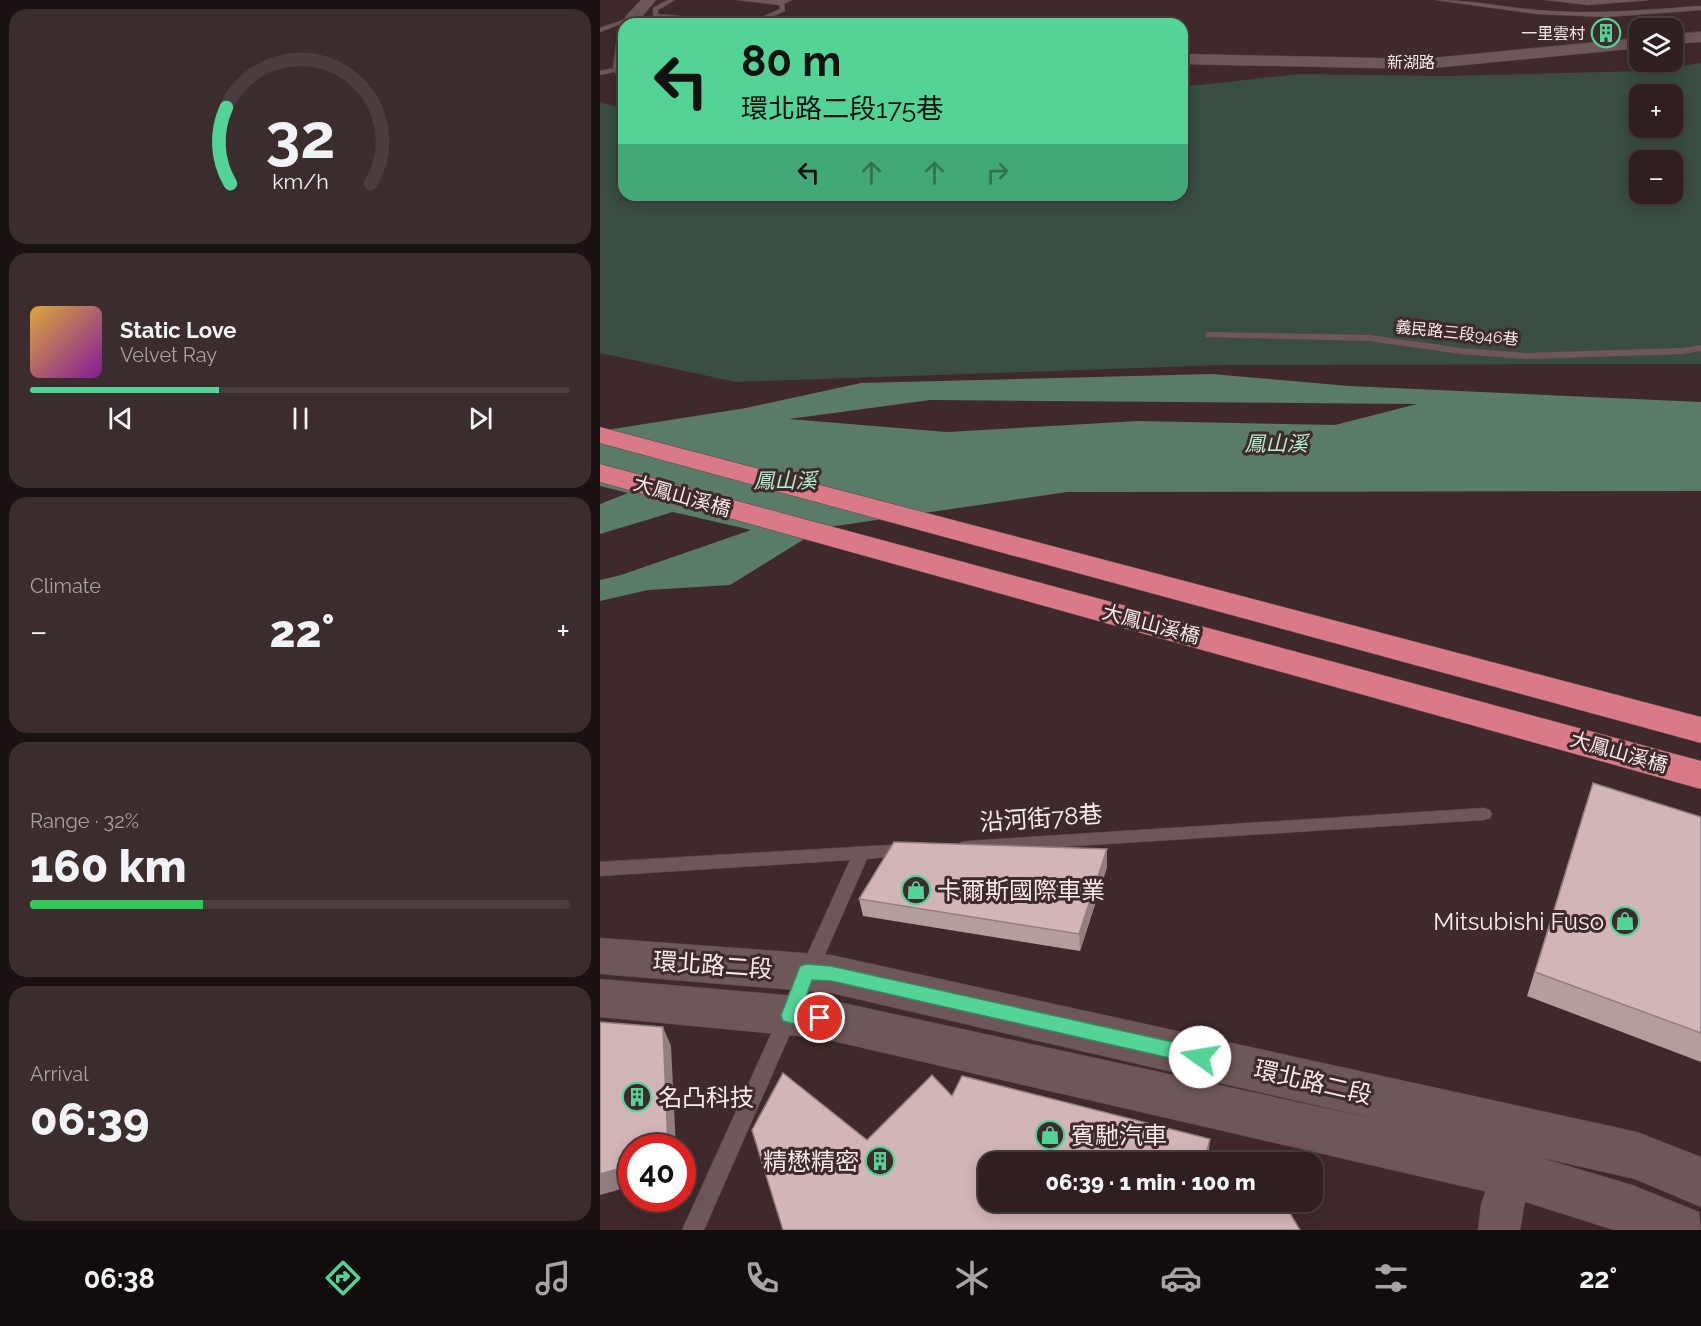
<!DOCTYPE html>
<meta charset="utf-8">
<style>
body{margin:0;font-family:Raleway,"Noto Sans TC",sans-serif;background:#3b2c2d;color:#f1f3f6;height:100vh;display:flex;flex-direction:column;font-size:22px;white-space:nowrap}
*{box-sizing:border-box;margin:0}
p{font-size:20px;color:#a7a2a5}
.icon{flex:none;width:33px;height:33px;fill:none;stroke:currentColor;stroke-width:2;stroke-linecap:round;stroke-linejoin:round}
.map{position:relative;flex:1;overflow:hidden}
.side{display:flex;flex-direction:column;gap:9px;padding:9px;background:#1a1112;width:600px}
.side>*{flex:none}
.hud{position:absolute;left:18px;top:18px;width:570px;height:183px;border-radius:18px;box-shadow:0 3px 15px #0003,0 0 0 2px #4a3d3e;background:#54d396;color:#111;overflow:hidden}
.fabs{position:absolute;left:1029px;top:18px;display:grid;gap:12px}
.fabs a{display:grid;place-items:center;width:54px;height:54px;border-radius:12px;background:#2f1f20;box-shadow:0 3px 15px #0003,0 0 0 2px #4a3d3e;font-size:30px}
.speed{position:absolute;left:18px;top:1134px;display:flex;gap:12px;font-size:30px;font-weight:700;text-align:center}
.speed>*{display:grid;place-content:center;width:78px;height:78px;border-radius:50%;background:#2f1f20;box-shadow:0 3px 15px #0003,0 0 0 2px #4a3d3e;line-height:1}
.speed .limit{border:9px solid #d22;background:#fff;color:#111}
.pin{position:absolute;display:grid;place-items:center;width:51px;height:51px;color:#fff;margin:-26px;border:3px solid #fff;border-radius:50%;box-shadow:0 2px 6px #0007}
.me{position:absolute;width:66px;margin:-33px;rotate:283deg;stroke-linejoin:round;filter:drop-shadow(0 0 4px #0008)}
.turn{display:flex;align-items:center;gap:21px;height:126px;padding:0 24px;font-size:27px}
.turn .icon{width:78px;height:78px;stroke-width:2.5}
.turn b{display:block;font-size:42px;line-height:51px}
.lanes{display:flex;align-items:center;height:57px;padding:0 24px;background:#0003;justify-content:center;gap:30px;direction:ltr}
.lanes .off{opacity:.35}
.big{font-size:45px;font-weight:800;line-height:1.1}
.side .card{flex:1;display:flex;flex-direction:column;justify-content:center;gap:9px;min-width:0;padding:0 21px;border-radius:18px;background:#3b2c2d}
.side .dial{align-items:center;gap:0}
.dial svg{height:156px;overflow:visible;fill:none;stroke:#4a3d3e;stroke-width:7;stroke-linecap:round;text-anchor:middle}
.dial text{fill:#f1f3f6;stroke:none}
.song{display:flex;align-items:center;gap:18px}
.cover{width:72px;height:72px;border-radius:9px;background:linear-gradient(135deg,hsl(40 70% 55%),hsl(290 70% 35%))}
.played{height:6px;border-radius:3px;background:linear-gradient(90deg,#54d396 35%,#4a3d3e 35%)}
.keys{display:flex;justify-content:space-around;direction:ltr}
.heat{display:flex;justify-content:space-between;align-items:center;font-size:33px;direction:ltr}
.charge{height:9px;border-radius:4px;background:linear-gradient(90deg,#34c759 32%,#4a3d3e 0)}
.trip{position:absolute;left:378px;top:1152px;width:345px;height:60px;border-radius:18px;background:#2f1f20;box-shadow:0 3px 15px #0003,0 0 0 2px #4a3d3e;font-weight:800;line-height:60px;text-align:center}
.tab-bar{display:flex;height:96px;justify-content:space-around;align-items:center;background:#130c0d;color:#a7a2a5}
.tab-bar .icon{width:42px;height:42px}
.tab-bar .current{color:#54d396}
.tab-bar b{font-size:27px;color:#f1f3f6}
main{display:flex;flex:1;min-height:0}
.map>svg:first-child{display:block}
.green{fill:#394d42;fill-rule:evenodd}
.water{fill:#597b67;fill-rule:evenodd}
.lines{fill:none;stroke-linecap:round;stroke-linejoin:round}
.lane-casing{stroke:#584548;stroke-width:1}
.street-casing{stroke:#584548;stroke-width:1}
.secondary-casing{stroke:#584548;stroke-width:1}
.highway-casing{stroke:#584548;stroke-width:1}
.lane{fill:#6f5658;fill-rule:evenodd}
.street{fill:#6f5658;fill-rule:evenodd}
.secondary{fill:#6f5658;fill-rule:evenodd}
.highway{fill:#da7a86;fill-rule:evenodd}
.wall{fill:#b59c9d}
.shaded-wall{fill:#937f80}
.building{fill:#d2b5b7;stroke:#937f80;stroke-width:1.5}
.route{fill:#54d396;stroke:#378962;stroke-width:1.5}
.labels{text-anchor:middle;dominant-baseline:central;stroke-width:6;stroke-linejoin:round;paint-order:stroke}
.far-poi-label{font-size:16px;fill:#faebec;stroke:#3f292b;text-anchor:end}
.far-street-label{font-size:16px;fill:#faebec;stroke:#3f292b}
.street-label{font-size:20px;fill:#faebec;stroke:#3f292b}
.water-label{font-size:21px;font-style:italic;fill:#b2f0cc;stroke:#3f292b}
.near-street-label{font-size:24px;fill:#faebec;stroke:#3f292b}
.near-poi-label{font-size:24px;fill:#faebec;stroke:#3f292b;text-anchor:start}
</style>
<main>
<section class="side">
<div class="card dial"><svg viewBox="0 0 100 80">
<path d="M14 69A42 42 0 1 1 86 69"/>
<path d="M14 69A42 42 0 0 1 12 30" stroke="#54d396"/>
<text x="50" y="56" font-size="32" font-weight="700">32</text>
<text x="50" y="72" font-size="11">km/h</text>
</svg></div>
<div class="card">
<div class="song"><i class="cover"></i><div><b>Static Love</b><p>Velvet Ray</p></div></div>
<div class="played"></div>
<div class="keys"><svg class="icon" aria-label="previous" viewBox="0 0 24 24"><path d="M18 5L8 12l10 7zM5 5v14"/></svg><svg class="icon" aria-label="pause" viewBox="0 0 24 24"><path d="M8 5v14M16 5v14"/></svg><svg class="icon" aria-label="next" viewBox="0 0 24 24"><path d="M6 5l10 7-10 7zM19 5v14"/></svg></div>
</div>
<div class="card"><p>Climate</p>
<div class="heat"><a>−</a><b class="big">22°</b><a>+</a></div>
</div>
<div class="card"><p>Range · 32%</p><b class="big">160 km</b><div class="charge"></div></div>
<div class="card"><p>Arrival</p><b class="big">06:39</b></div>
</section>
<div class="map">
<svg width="1101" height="1230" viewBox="0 0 1101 1230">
<rect width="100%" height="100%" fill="#3f292b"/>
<path class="green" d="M1101 63V364L626 365 136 382 0 353V102L24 109V195H582V87L700 74 845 76 1043 71ZM1040 94H1072V128H1040ZM1040 160H1072V194H1040Z"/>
<path class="water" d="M612 374 749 386 1101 402V491L467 492 222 528 130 585 48 590 0 601V580L21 575 151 530 73 512 0 534V504L28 493 0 486V431L146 408 261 383ZM330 400 817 404 735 425 538 421 347 432 189 419Z"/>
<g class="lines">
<g class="lane-casing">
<g id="lane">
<path d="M68 0H75L58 10V14L125 20H155L180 9 179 5 137 0H192L184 4 185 11 156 24H125L53 17V8Z"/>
<path d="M836 0C870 0 903 7 936 10 992 15 1046 10 1101 6V10L1006 17 937 14Z"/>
<path d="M946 0H1049L988 5Z"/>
<path d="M29 18 34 19 0 32V28Z"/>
<path d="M21 67 23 70 0 75V71Z"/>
<path d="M610 332 769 335 861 348 926 353 1083 348 1101 345V351L1083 354 926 359 861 354 769 341 606 337V333Z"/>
<path d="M884 808 890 810 892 814 890 818 884 820 367 853 361 852 359 847 361 842 367 841Z"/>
<path d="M306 844 312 845 314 850 312 855 267 859 104 1230H82L250 860 0 876V862Z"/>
</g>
</g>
<g class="street-casing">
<path id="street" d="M910 1153 924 1159 930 1173 920 1230H878L881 1205 896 1159Z"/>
</g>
<g class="secondary-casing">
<g id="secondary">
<path d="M41 0H56L36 24H24V27L22 24 26 16Z"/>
<path d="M1101 32V42L1072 44V34Z"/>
<path d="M1040 38V48L822 69 582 64V54L822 59Z"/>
<path d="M24 39V79L18 78 13 69 16 44Z"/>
<path d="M0 938 231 955 1037 1132 1101 1157V1207L1035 1179 938 1157 1032 1185 1099 1212 1101 1230H1014L910 1197 220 1038 0 1017V979L220 998 784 1121 231 993 0 974Z"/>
</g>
</g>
<g class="highway-casing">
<g id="highway">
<path d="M0 427 1101 717V743L0 443Z"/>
<path d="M0 464 1101 761V789L0 482Z"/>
</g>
</g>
<use href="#lane" class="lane"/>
<use href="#street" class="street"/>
<use href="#secondary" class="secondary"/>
<use href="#highway" class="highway"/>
</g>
<g class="wall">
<path d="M985 808 1101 817V1062L927 996Z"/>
<path d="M507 867 480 951 263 916 259 899Z"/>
</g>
<g class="shaded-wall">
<path d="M507 849V867L480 951 479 934Z"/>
<path d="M63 1027 71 1046 76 1148H68Z"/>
<path d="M610 1139 608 1162H604Z"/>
<path d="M32 1165V1186L0 1195V1174Z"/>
</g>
<g class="building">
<path d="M993 783 1101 817V1033L935 972Z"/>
<path d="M294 842 507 849 479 934 259 899Z"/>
<path d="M0 1022 63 1027 68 1148H32V1165L0 1174Z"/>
<path d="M183 1073 267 1140 332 1075 352 1096 362 1076 610 1139 604 1162H388V1202H593V1203L688 1210 700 1230H183L152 1130Z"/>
</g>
<path class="route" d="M206 964 231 966 600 1048 606 1051 609 1057 606 1063 600 1065 231 981 212 980 202 1008 227 1012 229 1018 227 1024C214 1028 195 1025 183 1021L181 1015 200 966Z"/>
<defs>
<g id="building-ring" transform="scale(1.5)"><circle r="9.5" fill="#3f292b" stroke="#54d396" stroke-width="1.5"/><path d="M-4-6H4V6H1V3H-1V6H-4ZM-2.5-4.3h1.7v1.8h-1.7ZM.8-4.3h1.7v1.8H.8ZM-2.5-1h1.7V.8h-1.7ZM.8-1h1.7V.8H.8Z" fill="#54d396"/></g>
<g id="shop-ring" transform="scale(1.5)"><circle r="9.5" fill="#3f292b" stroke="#54d396" stroke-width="1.5"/><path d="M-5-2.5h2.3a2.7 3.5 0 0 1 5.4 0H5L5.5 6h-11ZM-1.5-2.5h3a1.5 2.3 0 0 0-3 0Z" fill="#54d396"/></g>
</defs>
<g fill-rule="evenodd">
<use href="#building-ring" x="1006" y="33"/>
<use href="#shop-ring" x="316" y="890"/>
<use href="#shop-ring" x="1025" y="921"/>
<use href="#building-ring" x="37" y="1097"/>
<use href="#shop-ring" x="450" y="1135"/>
<use href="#building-ring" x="280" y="1161"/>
</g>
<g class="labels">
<g class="far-poi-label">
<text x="985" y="33">一里雲村</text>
</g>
<g class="far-street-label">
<text x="811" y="62">新湖路</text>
<text transform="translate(857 333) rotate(6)">義民路三段946巷</text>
</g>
<g class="street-label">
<text transform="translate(82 496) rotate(16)">大鳳山溪橋</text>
<text transform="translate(551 624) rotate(15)">大鳳山溪橋</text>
<text transform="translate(1019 752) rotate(16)">大鳳山溪橋</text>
</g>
<g class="water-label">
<text x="676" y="443">鳳山溪</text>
<text x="185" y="480">鳳山溪</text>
</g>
<g class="near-street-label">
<text transform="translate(441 818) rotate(-4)">沿河街78巷</text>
<text transform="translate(113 965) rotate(4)">環北路二段</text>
<text transform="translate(713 1082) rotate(13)">環北路二段</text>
</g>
<g class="near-poi-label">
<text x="337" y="890">卡爾斯國際車業</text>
<text x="1004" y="921" text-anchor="end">Mitsubishi Fuso</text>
<text x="58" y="1097">名凸科技</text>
<text x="471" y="1135">賓馳汽車</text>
<text x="259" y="1161" text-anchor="end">精懋精密</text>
</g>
</g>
</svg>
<div class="fabs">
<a><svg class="icon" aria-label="layers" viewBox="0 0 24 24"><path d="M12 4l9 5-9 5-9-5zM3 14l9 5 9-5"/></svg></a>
<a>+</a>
<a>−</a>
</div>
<div class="speed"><div class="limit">40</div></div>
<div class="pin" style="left:220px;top:1018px;background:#d93025"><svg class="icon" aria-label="arrive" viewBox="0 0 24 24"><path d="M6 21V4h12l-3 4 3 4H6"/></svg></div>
<svg class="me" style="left:600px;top:1057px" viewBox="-20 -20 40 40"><circle r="19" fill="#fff"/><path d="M0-13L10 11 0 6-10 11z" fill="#54d396"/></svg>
<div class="trip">06:39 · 1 min · 100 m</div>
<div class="hud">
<div class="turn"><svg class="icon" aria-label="left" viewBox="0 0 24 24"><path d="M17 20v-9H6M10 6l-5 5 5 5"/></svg><div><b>80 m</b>環北路二段175巷</div></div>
<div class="lanes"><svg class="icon" aria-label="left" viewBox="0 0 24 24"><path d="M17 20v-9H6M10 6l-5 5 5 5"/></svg><svg class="icon off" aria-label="ahead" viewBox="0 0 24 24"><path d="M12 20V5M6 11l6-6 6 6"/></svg><svg class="icon off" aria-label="ahead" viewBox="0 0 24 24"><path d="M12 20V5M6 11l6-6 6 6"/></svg><svg class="icon off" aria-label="right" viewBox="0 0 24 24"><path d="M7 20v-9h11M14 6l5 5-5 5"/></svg></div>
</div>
</div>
</main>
<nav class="tab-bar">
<b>06:38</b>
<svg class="icon current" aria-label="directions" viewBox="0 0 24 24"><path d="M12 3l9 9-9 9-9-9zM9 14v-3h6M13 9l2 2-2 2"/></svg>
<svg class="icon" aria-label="music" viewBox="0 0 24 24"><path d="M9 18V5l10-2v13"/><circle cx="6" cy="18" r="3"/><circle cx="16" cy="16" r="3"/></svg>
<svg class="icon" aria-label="phone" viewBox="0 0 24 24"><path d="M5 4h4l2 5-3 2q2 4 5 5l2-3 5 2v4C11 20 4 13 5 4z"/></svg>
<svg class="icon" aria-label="climate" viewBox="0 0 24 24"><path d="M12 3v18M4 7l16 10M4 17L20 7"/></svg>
<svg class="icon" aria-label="car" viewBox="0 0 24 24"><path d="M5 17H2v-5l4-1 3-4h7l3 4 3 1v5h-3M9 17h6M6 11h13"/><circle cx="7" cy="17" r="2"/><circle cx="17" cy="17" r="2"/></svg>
<svg class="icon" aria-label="filters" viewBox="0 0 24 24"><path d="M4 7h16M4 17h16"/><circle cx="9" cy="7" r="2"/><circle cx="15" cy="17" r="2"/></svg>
<b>22°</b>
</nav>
